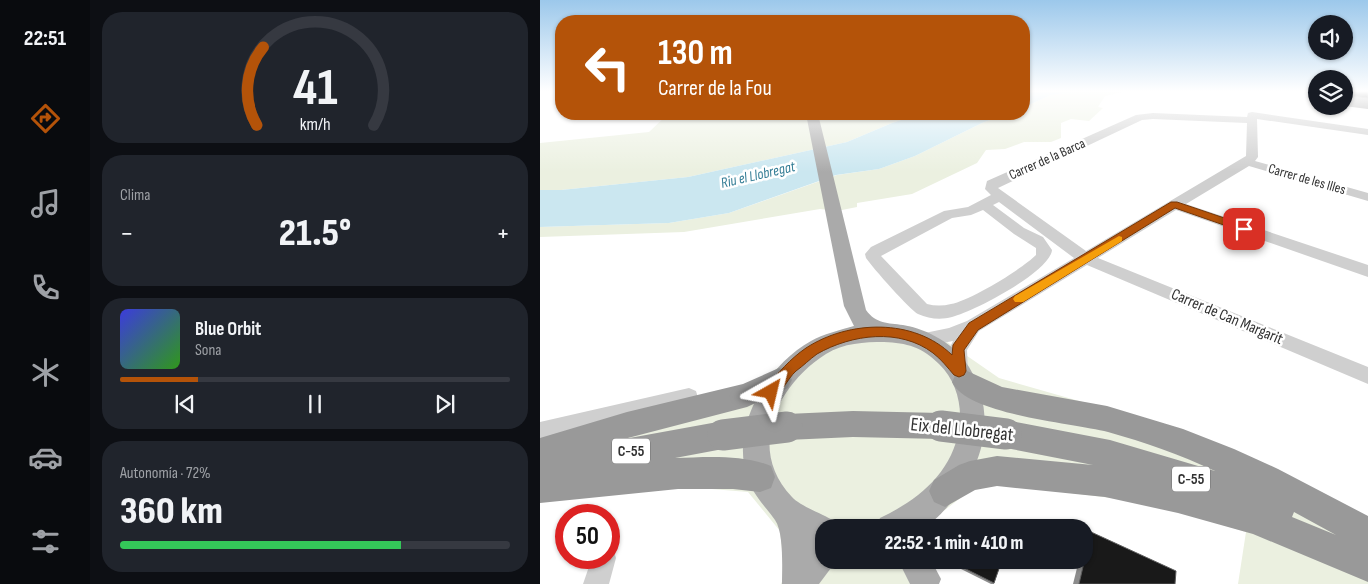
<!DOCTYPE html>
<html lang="es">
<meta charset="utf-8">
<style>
body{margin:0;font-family:"Sofia Sans Condensed",sans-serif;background:#20242c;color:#f1f3f6;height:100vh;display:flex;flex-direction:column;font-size:19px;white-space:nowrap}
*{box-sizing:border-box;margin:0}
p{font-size:16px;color:#9ea1a6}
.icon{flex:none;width:28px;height:28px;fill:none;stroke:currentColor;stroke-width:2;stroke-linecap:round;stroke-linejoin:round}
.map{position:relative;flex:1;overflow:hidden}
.panel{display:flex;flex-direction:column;gap:12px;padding:12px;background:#0d0f14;width:450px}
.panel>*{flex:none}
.banner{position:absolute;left:15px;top:15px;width:475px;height:105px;border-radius:20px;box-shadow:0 1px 4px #0004;background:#b45309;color:#fff;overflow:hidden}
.controls{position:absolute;left:768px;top:15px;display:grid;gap:10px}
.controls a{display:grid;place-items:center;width:45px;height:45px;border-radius:50%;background:#171b24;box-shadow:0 1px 4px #0004;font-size:25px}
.speed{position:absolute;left:15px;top:504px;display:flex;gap:10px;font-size:25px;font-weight:700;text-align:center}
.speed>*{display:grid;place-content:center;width:65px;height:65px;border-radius:50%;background:#171b24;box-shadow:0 1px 4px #0004;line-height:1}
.speed .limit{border:8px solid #d22;background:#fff;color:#111}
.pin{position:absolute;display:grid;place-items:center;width:42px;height:42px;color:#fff;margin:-21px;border-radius:10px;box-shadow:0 2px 8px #0006}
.me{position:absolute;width:55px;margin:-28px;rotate:37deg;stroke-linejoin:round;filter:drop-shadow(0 0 4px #0008)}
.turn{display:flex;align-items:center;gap:18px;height:105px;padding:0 20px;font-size:22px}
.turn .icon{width:65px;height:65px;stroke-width:2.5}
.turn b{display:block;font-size:35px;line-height:42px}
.big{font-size:38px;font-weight:800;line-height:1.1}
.panel .card{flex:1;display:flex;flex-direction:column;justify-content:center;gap:8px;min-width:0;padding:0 18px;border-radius:20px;background:#20242c}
.panel .dial{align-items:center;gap:0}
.dial svg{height:130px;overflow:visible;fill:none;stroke:#363941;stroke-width:7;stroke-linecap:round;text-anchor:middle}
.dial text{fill:#f1f3f6;stroke:none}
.song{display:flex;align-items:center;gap:15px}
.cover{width:60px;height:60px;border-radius:8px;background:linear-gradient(135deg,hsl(240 70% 55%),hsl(110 70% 35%))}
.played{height:5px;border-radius:2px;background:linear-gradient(90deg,#b45309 20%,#363941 20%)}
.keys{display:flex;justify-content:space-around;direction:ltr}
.heat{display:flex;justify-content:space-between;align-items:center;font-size:28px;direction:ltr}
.charge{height:8px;border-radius:4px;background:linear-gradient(90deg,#34c759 72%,#363941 0)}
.trip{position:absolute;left:275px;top:519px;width:278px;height:50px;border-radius:20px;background:#171b24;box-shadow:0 1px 4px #0004;font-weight:800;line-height:50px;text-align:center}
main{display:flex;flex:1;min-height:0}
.dock{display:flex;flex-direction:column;width:90px;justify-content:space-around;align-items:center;background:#090b0e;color:#9ea1a6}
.dock .icon{width:35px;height:35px}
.dock .on{color:#b45309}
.dock b{font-size:22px;color:#f1f3f6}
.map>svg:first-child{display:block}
.green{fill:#ebf0e0}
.water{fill:#cbe7f0}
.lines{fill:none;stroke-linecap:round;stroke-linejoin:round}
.minor{fill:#cfcfcf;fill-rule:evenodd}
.major{fill:#aaa;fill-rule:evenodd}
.highway{fill:#999;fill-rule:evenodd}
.highway-bridge{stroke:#999;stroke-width:31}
.wall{fill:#8c8c8c}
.building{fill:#191919;stroke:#5e5e5e}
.route{fill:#b45309;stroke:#753606}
.slow{fill:#f59e0b}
.labels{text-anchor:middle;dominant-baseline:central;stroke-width:5;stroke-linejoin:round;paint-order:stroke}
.far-street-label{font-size:14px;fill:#323232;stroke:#fff}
.far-water-label{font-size:15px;font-style:italic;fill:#357e96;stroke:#fff}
.shield{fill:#fff;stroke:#707070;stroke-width:1}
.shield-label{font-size:15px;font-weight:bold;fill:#323232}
.street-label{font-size:16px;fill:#323232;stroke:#fff}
.near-street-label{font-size:19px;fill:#323232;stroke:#fff}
</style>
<main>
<nav class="dock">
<b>22:51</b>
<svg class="icon on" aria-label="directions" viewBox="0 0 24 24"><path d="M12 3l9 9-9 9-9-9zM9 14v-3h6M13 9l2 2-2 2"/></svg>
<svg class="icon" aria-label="music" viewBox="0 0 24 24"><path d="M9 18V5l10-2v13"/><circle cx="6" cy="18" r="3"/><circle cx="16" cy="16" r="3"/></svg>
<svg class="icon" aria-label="phone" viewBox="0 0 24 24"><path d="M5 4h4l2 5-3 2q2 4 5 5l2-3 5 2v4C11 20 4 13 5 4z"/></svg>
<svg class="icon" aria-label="climate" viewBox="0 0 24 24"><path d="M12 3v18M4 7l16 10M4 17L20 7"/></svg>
<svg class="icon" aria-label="car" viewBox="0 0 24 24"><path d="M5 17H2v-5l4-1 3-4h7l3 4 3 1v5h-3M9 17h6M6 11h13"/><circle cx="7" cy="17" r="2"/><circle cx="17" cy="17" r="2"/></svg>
<svg class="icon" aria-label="filters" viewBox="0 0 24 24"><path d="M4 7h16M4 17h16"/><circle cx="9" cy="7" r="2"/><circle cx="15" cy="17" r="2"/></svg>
</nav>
<section class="panel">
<div class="card dial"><svg viewBox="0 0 100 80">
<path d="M14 69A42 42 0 1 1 86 69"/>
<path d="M14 69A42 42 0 0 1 18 21" stroke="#b45309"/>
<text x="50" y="56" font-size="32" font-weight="700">41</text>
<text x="50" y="72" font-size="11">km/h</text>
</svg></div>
<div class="card"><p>Clima</p>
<div class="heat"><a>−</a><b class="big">21.5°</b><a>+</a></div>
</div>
<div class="card">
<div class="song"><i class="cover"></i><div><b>Blue Orbit</b><p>Sona</p></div></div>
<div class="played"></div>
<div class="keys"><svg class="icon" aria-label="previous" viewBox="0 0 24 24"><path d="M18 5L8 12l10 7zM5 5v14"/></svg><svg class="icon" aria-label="pause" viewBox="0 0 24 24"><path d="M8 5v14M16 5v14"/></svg><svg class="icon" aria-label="next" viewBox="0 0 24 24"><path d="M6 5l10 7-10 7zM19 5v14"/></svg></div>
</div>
<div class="card"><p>Autonomía · 72%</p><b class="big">360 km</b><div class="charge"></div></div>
</section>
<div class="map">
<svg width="828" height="584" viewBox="0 0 828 584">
<rect width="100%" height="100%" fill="#fff"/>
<g class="green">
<path d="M543 91H588L565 96 558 107 563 108 549 121 531 119 521 123V138L511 142H484L465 149 446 150 437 163 372 194 317 203V207L297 211 280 209 144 232 0 237V227L129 223 189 213 297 175 339 169 375 156 442 123 466 114H484V107L511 95Z"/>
<path d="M128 114H379L352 123 307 142 148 177 21 190H0V143L109 132Z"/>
<path d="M317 325 369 326 407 342 459 378 546 403 828 524V584H698L706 532 612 503 441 482 392 520 389 527 284 528V560H376L371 584H241L245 575 240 531 208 492 147 487 0 445 206 390 282 337Z"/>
</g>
<g class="water">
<path d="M484 91H543L511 95 484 107Z"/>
<path d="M379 114H466L442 123 375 156 339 169 296 175 189 213 129 223 0 227V190H21L148 177 307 142 352 123Z"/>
</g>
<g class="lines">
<g class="minor">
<path d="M712 112 828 129V135L717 119 718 157 715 161 828 193V201L709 166 646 204 828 265V277L636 210 558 258 828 367V384L547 265 439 331 427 350 428 371 426 377 419 379 412 377C407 366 407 351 413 341L381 347 375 345 372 340 375 335 409 328 427 321 534 258 459 202 453 205 484 228 503 237 512 250C510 272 433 312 412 317 401 320 389 319 378 314 371 311 332 267 326 258L325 254 331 247 404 211 428 207 451 195 445 189 447 181 596 115 613 113 707 117 708 113ZM613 119 707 123 706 156 546 251 458 188 602 120ZM443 210 474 234 496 248V255C482 269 431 300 411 304 403 306 395 306 387 304L341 256 412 218 431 215Z"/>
<path d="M149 388 156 391 161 408 158 414 151 417 144 414 141 408 0 442V422Z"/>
<path d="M69 548 73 549 76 558 69 584H43L52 558H69Z"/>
</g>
<g class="major">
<path d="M266 114H278L326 310C336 324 348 323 363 325 388 329 416 345 429 367 458 415 444 467 408 506 402 513 390 526 381 528 367 530 350 528 336 528L340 518C378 500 412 473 419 429 423 406 416 380 399 364 382 347 367 343 344 342 324 342 304 343 286 354 237 385 206 449 252 497 260 506 283 514 294 521L297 528H284V560H297L279 584H242C242 568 244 533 235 520 226 507 213 495 208 479 189 429 226 366 271 341 283 334 300 330 314 326L304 306Z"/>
<path d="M358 560H391L401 579 399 584H370Z"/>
</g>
<g class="highway">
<path d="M239 368 248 372 252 380 248 388 207 407 84 439 183 421 193 425 197 435 193 445 183 449 135 458C165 457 202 454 231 466L235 477 231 488 220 492 193 489H138L0 503V438L87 412 203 384Z"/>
<path d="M425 370 462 387 567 406 643 429 694 449 738 469 828 516V582L713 534 638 513 565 497 457 486 435 490 405 507 394 502 389 491 394 480 419 465 430 461 457 456 553 465 466 448 456 444 452 434 456 424 466 420 570 440 675 471C641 455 604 442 568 432 533 423 427 415 412 382L416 374ZM754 512 796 535 752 517Z"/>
<path d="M313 411 401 413 411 417 415 426 411 435 401 439 313 437 247 440 237 437 233 427 237 417 247 414Z"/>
</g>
<g class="highway-bridge">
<path d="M401 426 466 434"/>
<path d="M183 435 247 427"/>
</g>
</g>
<g class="wall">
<path d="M804 91H828V109L804 106Z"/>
<path d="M551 532 635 584H533L539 560H544V541Z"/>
<path d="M462 560 454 584H451L421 569 422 567Z"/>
</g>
<g class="building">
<path d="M804 91H828V98L804 95Z"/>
<path d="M551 532 636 571 635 584H539Z"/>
<path d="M424 560H462L454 583 422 567Z"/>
</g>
<linearGradient id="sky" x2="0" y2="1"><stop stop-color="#9cc8eb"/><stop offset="0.53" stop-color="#fff"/><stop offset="1" stop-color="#fff" stop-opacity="0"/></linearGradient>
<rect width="828" height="172" fill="url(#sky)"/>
<path class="route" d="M631 202H637L708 226 709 229 704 232 701 231 635 208 438 330 424 350 426 371 424 375 419 377 414 375C408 368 401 359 393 353 360 328 312 334 277 354 270 359 263 366 256 371 247 379 242 394 231 399L226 397 224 392 226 388C238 373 250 359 266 348 309 320 374 318 412 355L413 345 429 323Z"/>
<path class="slow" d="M579 236 582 237V241L483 302H475L473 299 475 296Z"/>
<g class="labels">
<g class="far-street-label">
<text transform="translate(507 159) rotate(-24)">Carrer de la Barca</text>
<text transform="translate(767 179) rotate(16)">Carrer de les Illes</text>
</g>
<g class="far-water-label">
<text transform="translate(218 175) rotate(-13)">Riu el Llobregat</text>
</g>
<g class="shield">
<rect x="72" y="438.5" width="38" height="25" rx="4"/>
<rect x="632" y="466.5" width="38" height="25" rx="4"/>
</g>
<g class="shield-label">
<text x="91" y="451">C-55</text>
<text x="651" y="479">C-55</text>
</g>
<g class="street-label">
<text transform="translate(687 317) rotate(23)">Carrer de Can Margarit</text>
</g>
<g class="near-street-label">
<text transform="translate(422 430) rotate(6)">Eix del Llobregat</text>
</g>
</g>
</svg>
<div class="controls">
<a><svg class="icon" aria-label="sound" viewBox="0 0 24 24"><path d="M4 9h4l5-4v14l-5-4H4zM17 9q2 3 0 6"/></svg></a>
<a><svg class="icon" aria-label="layers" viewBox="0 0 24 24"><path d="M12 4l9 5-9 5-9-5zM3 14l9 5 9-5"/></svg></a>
</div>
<div class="speed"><div class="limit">50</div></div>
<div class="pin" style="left:704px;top:229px;background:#d93025"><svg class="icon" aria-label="arrive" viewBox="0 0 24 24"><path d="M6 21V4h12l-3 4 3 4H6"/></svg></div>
<svg class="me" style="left:231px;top:392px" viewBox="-20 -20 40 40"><path d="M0-17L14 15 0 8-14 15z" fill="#b45309" stroke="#fff" stroke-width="4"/></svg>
<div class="trip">22:52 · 1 min · 410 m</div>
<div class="banner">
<div class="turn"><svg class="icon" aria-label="left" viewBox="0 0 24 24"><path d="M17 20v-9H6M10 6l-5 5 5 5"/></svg><div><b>130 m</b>Carrer de la Fou</div></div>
</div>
</div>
</main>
